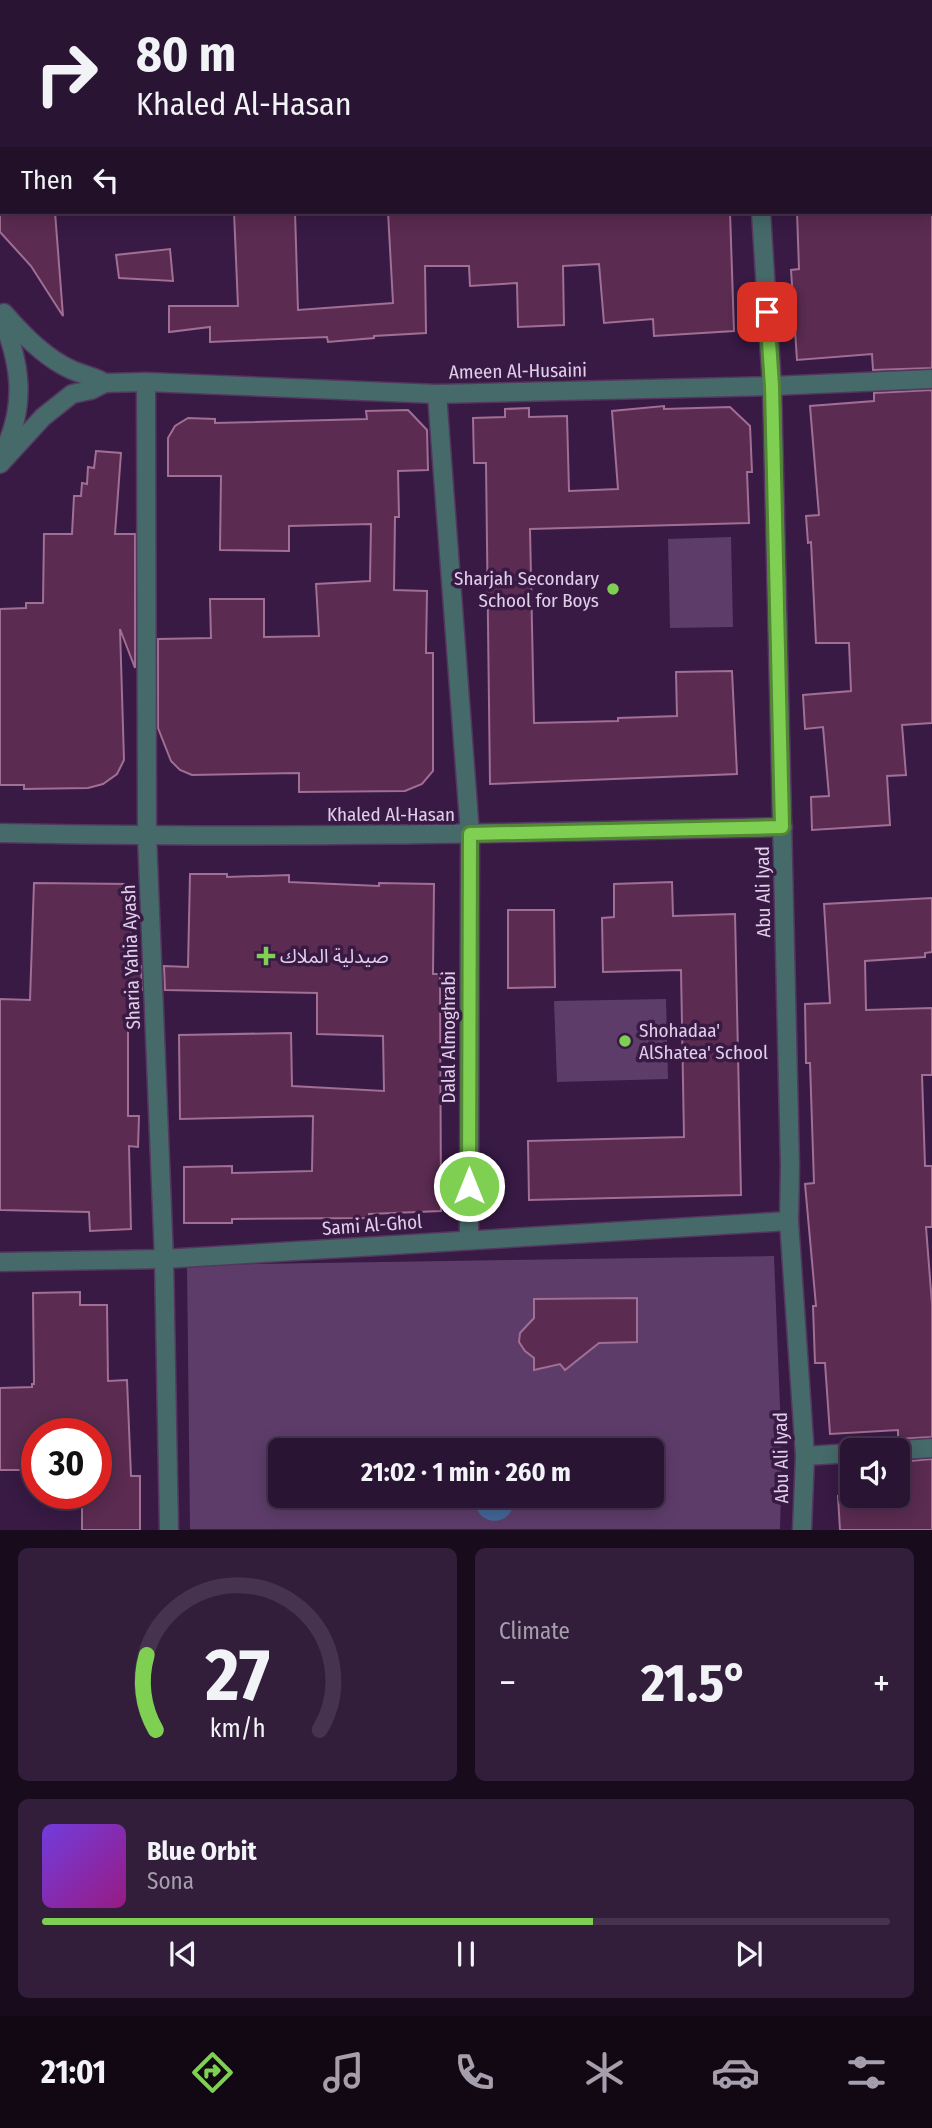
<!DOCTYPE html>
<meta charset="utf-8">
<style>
body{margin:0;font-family:"Fira Sans Condensed","Noto Sans Arabic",sans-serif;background:#321d3b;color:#f1f3f6;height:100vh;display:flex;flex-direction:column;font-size:26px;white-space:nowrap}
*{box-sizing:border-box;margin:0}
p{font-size:23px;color:#a59eac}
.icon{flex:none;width:38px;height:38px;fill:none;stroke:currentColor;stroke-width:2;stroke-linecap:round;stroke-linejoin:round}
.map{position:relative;height:1530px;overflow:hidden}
.side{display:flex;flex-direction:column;gap:18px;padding:18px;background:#170b1c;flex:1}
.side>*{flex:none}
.banner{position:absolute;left:0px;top:0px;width:933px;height:214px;box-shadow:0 4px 18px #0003,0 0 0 2px #46334e;background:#2a1433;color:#f1f3f6;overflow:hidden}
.buttons{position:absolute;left:840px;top:1438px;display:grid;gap:14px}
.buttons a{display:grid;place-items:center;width:70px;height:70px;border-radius:10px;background:#2a1433;box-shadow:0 4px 18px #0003,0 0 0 2px #46334e;font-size:35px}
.speed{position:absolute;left:21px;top:1418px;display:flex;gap:14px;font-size:35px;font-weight:700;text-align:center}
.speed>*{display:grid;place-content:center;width:91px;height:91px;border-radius:50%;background:#2a1433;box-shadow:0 4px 18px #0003,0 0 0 2px #46334e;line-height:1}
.speed .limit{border:10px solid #d22;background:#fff;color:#111}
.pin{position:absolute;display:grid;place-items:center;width:60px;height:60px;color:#fff;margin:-30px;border-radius:14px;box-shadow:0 4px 10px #0006}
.me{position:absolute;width:77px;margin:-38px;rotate:0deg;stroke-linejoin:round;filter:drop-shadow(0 0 5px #0008)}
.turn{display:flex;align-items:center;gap:24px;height:147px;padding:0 21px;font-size:32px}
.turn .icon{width:91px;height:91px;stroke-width:2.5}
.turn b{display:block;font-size:49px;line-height:60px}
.then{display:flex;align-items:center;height:66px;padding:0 21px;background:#0003;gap:14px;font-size:26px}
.big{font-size:52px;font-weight:700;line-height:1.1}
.side .widget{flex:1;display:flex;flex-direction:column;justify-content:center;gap:10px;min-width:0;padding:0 24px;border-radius:10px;background:#321d3b}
.side .dial{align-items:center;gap:0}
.dial svg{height:182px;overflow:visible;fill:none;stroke:#46334e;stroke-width:7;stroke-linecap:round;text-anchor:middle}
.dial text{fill:#f1f3f6;stroke:none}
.song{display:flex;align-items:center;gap:21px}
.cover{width:84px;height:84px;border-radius:10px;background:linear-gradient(135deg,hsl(260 70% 55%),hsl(310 70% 35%))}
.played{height:7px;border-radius:4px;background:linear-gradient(90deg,#7fd052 65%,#46334e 65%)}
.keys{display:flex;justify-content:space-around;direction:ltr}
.heat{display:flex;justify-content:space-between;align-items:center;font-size:38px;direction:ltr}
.side .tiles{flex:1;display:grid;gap:18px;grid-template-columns:1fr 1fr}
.widget:last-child{grid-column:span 2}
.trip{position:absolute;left:268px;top:1438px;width:396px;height:70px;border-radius:10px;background:#2a1433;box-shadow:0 4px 18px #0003,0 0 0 2px #46334e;font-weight:700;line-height:70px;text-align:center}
.dock{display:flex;height:112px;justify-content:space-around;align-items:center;background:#110814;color:#a59eac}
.dock .icon{width:49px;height:49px}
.dock .selected{color:#7fd052}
.dock b{font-size:32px;color:#f1f3f6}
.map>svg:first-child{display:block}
.green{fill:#5d3c6a;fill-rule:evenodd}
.water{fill:#436797}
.building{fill:#5b2b51;stroke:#a16e94;stroke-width:2}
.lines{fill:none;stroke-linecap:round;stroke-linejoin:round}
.street-casing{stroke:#53375e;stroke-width:21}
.street{stroke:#466969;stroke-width:18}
.route-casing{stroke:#538735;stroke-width:18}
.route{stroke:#7fd052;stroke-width:12}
.poi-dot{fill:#7fd052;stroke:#381a44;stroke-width:2.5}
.labels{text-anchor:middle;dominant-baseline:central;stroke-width:7;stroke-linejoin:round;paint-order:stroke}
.street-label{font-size:19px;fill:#e1cee9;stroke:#381a44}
.poi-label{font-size:19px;fill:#e1cee9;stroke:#381a44;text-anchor:start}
</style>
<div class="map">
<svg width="932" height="1530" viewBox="0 0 932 1530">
<rect width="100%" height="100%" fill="#381a44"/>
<g class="green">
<path d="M731 537 733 627 670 628 668 539Z"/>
<path d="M666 999 668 1079 557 1082 554 1001Z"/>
<path d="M774 1256 782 1457 780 1529H190L187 1265ZM280 1451H651V1496H280Z"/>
</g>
<path class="water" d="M475 1496H514C516 1529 473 1529 475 1496Z"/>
<g class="building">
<path d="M0 212H55L63 316 31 266 0 232Z"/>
<path d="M234 212H295L298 310 393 303 388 212H730L734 331 654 336 653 319 604 323 599 264 563 266 564 325 518 327 517 283 470 286 469 266H425L426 333 374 336V338L328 342 327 337 210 342V327L169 332V306H238Z"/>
<path d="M797 212H932V368L873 370 872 354 797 360 791 270 799 269Z"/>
<path d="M170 249 173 281 119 278 116 255Z"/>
<path d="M932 390V723L902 725 906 775 887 776 890 825 812 830 811 797 829 796 823 727 805 729 803 695 851 691 849 643H816L811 542 808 543 806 516 819 515 810 406 874 401V393Z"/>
<path d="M664 406V409L730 407 750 426 752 472H747L749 523 530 529 534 723 618 721V718L677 716 676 672 732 671 737 774 490 784 486 463H474L473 418 505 417V409L529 408V417L567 416 569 491 618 489 612 411Z"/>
<path d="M408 410 427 430 428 470 398 471 399 517H395L394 590 427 591 426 653H433V771L422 784 405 791 299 792V773L192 775 180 770 171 761 158 728V639L211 638 210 599H264V637L319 636 316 584 370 581 371 524 289 526V551L220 550 221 476H168V438L175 426 188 418 215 419V423L367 419 366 411Z"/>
<path d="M96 451 121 453 115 534H135V668L120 629 124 760 117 774 103 784 88 788 24 789V785H0V609L26 608V603H43L44 534H72L74 496H81L82 483 87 484 88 467 94 468Z"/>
<path d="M190 874H227V877L289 875V882L379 886V883L434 884 433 974H440L441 1211 369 1214V1218L232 1219V1223H184V1167L232 1166V1173L312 1171 313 1116 180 1119 179 1035 291 1033 292 1086 384 1091 383 1036 317 1034V993L165 990 164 966 188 967Z"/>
<path d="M672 882 673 916 735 914 741 1195 529 1200 528 1141 684 1137 681 970 603 972 602 918 614 917V884Z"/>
<path d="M34 883 132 884 130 966H141L142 990H128V1116H139L138 1147 129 1146 131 1229 90 1231 89 1212 0 1210V999L30 1000Z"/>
<path d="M932 898V952L925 953V957L865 961 866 1010 932 1008V1075H922L925 1166H932V1227H926L932 1304V1437L898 1439V1430L830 1434 825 1363H815L813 1306H816L805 1184 814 1183 810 1063H806L805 1004 830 1003 824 904Z"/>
<path d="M508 910H554L555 987 508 988Z"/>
<path d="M80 1292V1305H107L108 1381 127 1380 131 1476H140V1530H82V1493H96V1433H37V1464L24 1465V1470H0V1388L32 1387V1384H34L33 1293Z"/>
<path d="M637 1298V1342L599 1343 565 1370 560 1364 534 1370V1358L525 1351 519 1342 520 1333 534 1318V1299Z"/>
<path d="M932 1459V1530H840L838 1496H898V1462Z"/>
</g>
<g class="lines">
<g class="street-casing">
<g id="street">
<path d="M749 0V2"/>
<path d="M761 212 772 386 790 1166 789 1221 805 1456 802 1530"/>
<path d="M4 313C22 334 44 357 70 369 82 375 94 376 105 383"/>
<path d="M0 314C21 362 27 405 3 453"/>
<path d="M146 382 147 836 164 1259 169 1530"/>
<path d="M437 394 470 834 469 1240"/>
<path d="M0 464 43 417 72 394 91 390 105 383 146 382 437 394 772 386 932 379"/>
<path d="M0 833C261 839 522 833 783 827"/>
<path d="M0 1262 164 1259 789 1221"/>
<path d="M888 1451 932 1448"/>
<path d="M805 1456 852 1453"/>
</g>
</g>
<use href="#street" class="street"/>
</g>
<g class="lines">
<g class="route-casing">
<path id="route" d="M469 1186 470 834 782 827 772 386 767 312"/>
</g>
<use href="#route" class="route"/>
</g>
<g class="poi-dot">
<circle cx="613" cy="589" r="7"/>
<path d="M262.5 945.5h7v7h7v7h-7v7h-7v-7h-7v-7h7z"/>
<circle cx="625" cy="1041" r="7"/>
</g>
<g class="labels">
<g class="street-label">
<text transform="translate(518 371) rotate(-1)">Ameen Al-Husaini</text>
<text x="391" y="814">Khaled Al-Hasan</text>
<text transform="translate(763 892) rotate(-91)">Abu Ali Iyad</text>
<text transform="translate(131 957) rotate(-92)">Sharia Yahia Ayash</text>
<text transform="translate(448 1037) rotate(-90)">Dalal Almoghrabi</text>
<text transform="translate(372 1225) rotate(-4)">Sami Al-Ghol</text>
<text transform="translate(781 1458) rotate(-91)">Abu Ali Iyad</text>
</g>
<g class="poi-label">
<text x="599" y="578" text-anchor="end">Sharjah Secondary<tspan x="599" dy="22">School for Boys</tspan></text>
<text x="280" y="956">صيدلية الملاك</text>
<text x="639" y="1030">Shohadaa'<tspan x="639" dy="22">AlShatea' School</tspan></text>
</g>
</g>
</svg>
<div class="buttons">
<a><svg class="icon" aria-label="sound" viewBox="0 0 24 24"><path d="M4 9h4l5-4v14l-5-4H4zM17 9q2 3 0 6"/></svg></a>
</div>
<div class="speed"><div class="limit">30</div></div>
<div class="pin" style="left:767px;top:312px;background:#d93025"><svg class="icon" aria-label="arrive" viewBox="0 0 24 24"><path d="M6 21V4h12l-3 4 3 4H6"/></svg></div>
<svg class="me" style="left:469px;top:1186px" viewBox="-20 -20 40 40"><circle r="17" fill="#7fd052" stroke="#fff" stroke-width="3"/><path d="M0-11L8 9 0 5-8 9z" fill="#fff"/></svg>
<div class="trip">21:02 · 1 min · 260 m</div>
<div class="banner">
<div class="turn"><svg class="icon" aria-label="right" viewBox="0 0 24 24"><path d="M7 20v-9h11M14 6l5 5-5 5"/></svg><div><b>80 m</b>Khaled Al-Hasan</div></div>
<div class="then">Then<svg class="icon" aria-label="left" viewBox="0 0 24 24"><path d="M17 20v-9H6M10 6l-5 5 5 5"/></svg></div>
</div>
</div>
<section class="side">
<div class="tiles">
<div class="widget dial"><svg viewBox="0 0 100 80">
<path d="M14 69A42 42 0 1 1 86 69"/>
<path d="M14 69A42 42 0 0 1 10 36" stroke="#7fd052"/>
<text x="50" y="56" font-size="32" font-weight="700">27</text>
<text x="50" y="72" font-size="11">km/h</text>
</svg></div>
<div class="widget"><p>Climate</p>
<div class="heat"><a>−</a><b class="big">21.5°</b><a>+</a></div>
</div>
<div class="widget">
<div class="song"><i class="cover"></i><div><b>Blue Orbit</b><p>Sona</p></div></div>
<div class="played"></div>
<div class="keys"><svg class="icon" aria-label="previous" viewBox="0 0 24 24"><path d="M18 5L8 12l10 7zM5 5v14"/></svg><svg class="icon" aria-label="pause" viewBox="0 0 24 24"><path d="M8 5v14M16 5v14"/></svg><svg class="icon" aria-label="next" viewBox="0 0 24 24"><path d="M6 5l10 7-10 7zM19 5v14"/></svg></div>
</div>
</div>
</section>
<nav class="dock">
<b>21:01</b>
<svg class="icon selected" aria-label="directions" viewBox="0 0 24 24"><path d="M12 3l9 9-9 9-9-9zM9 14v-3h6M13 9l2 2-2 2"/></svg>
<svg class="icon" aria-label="music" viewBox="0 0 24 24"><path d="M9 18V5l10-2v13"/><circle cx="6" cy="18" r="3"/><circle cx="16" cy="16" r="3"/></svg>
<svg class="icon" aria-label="phone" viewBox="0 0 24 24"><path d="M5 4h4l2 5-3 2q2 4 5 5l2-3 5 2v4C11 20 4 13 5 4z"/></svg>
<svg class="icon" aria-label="climate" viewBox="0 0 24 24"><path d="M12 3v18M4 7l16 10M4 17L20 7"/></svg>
<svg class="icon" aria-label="car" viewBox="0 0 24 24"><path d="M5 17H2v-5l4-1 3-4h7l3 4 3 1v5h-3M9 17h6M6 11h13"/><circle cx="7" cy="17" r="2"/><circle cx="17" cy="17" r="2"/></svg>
<svg class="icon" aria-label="filters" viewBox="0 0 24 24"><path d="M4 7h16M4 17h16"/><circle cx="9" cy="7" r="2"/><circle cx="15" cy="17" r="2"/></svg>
</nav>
